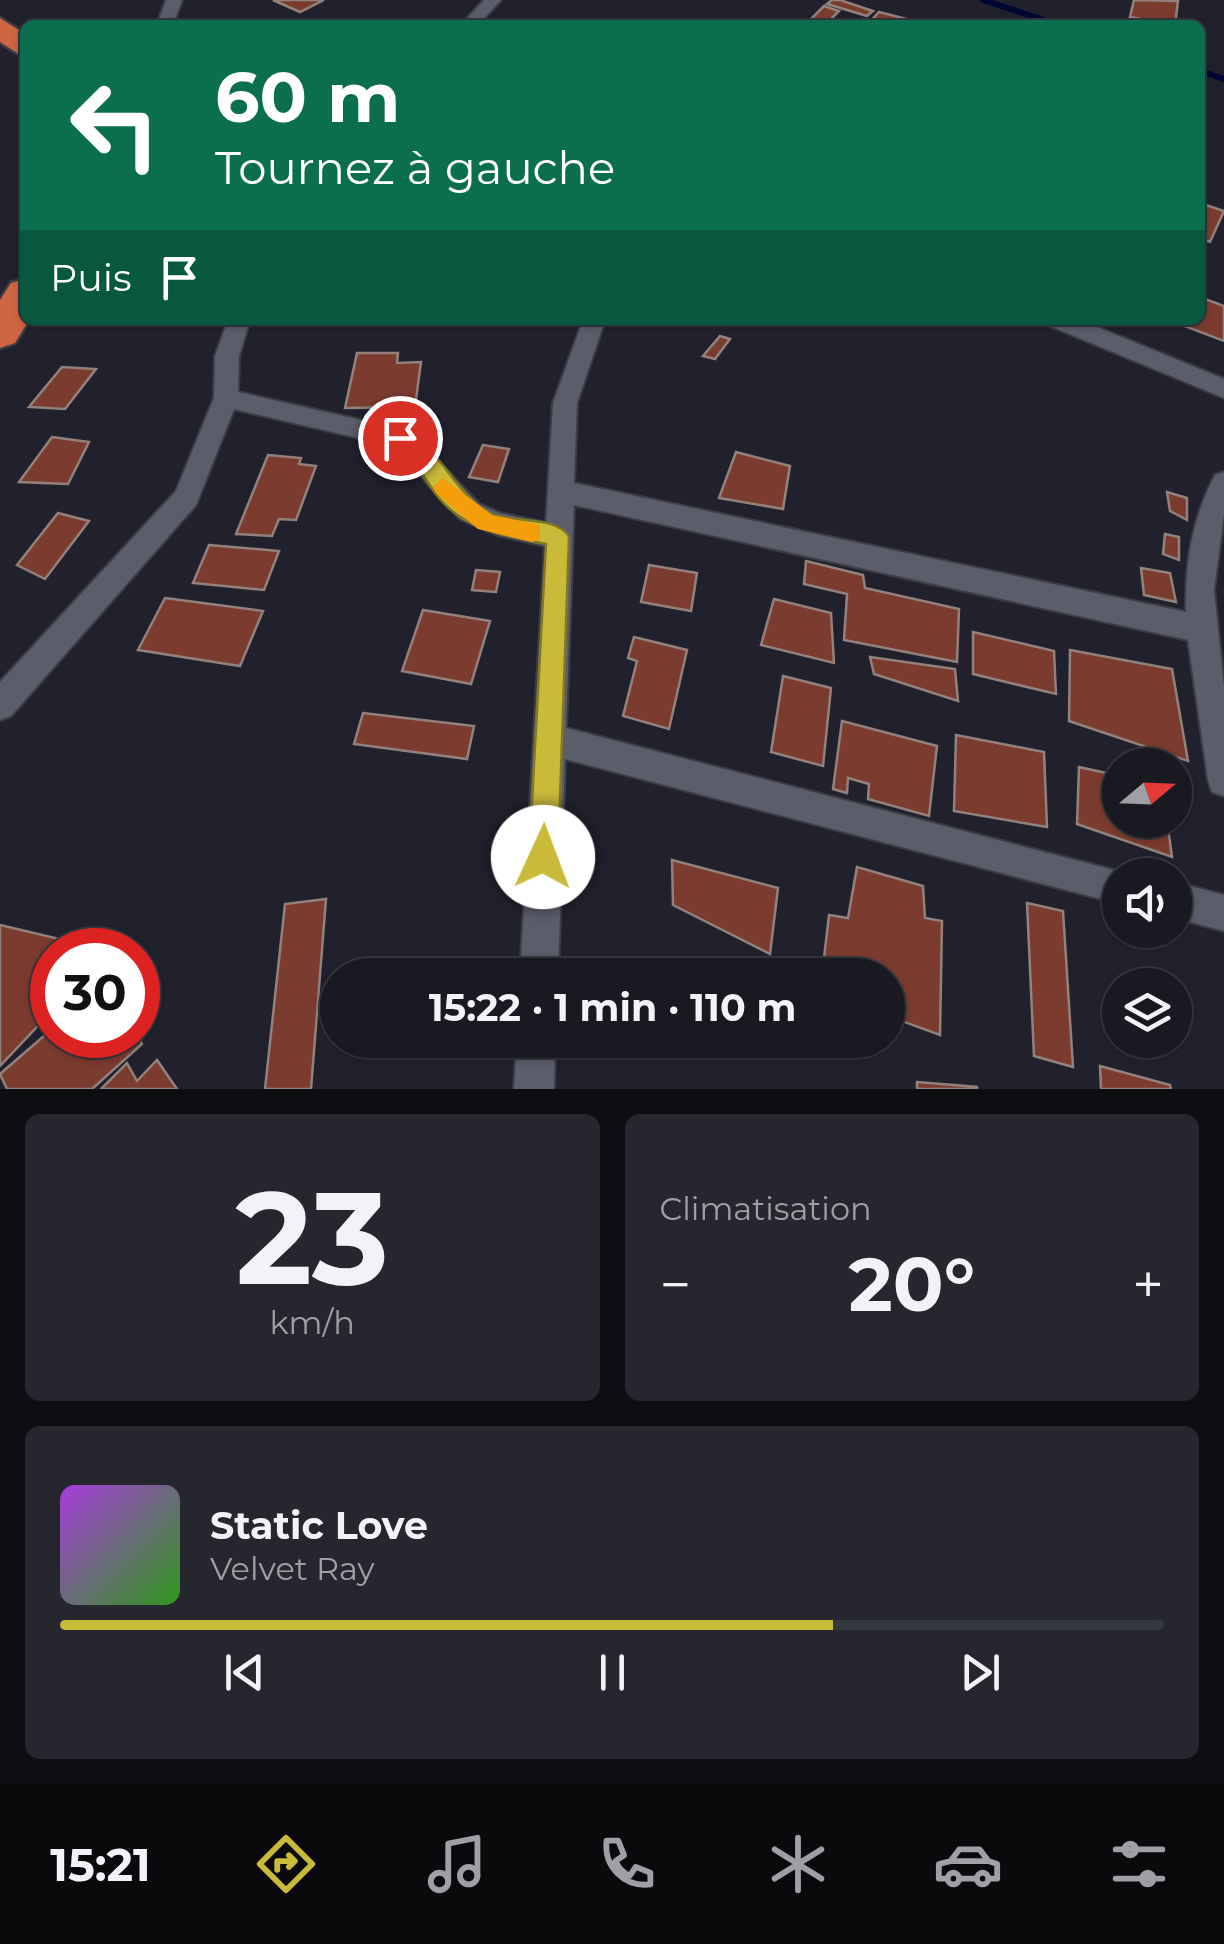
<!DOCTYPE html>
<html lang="fr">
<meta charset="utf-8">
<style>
body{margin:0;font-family:Montserrat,sans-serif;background:#25262e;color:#f1f3f6;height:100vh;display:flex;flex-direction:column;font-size:38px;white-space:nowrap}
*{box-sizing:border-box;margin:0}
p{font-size:32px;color:#9fa0a5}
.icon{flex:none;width:55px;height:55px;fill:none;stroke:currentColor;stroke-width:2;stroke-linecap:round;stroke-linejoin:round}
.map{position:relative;height:1089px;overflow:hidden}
.sheet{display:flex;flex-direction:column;gap:25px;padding:25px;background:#0d0e12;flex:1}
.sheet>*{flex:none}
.banner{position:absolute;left:20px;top:20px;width:1185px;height:305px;border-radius:15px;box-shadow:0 2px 8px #0004,0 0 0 2px #36383f;background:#0b6e4f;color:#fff;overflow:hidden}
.needle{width:65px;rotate:71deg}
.buttons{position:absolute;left:1102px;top:748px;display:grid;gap:20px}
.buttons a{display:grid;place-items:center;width:90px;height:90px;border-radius:50%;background:#181921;box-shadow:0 2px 8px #0004,0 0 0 2px #36383f;font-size:50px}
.speed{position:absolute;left:30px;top:928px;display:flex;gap:20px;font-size:50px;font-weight:700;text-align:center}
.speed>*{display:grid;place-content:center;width:130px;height:130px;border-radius:50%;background:#181921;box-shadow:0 2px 8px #0004,0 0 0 2px #36383f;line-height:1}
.speed .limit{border:15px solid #d22;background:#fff;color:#111}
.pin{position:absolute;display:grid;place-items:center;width:85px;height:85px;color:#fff;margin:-42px;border:5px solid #fff;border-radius:50%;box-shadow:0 2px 10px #0007}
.me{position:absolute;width:110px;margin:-55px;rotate:2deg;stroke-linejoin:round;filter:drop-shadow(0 0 8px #0008)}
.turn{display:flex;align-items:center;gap:35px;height:210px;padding:0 30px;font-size:45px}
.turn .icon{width:130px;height:130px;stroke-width:2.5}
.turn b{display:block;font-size:70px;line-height:85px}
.then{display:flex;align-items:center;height:95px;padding:0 30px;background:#0003;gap:20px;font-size:38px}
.big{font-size:75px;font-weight:700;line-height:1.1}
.sheet .tile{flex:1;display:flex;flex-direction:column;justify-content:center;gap:15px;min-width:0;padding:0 35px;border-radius:15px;background:#25262e}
.sheet .dial{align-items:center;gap:0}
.dial b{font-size:130px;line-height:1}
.song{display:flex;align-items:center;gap:30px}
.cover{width:120px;height:120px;border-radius:15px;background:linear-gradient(135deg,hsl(280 70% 55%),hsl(110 70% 35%))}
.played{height:10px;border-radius:5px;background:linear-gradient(90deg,#caba39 70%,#36383f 70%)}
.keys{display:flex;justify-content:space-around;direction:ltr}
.heat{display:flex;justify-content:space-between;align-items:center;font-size:55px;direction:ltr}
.sheet .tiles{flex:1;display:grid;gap:25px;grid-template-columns:1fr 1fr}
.tile:last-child{grid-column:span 2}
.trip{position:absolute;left:320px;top:958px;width:585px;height:100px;border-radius:50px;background:#181921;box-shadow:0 2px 8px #0004,0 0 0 2px #36383f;font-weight:700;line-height:100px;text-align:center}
.dock{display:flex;height:160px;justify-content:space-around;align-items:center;background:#0a0a0d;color:#9fa0a5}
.dock .icon{width:70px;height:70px}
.dock .current{color:#caba39}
.dock b{font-size:45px;color:#f1f3f6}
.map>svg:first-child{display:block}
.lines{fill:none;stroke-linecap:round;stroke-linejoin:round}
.stream{stroke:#000634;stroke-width:6}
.building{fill:#7c3b2f;stroke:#92817d;stroke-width:2.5}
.street-casing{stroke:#3c3c45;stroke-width:4}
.highway-casing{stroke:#3c3c45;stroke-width:5}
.street{fill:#5c5d6b;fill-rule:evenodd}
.highway{fill:#cf6542;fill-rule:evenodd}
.route{fill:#caba39;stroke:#837925;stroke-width:2.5}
.slow{fill:#f59e0b}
</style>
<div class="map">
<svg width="1224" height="1089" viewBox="0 0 1224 1089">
<rect width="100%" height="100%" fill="#20212c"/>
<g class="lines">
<g class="stream">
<path d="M983 0 1059 25"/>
<path d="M1200 71 1224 79"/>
</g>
</g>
<g class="building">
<path d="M273 0H324L300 12Z"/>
<path d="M832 0H840L873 11 867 16 827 4Z"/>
<path d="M1134 0 1178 1 1175 25 1130 17Z"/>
<path d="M824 6 839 11 825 25H805Z"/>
<path d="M879 12 930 25 885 20 881 25H867Z"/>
<path d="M1200 203 1224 211 1210 242 1200 238Z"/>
<path d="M1200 297 1224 306V341L1169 320H1200Z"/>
<path d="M720 336 730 339 715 359 703 356Z"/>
<path d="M357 353H398L397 363 421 362 415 407 345 408Z"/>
<path d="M62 367 96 369 65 409 29 407Z"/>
<path d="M52 437 89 442 68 484 19 482Z"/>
<path d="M483 445 509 449 498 482 469 477Z"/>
<path d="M736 452 790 466 783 509 719 498Z"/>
<path d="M268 455 301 458 299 464 316 466 296 520 279 519 272 536 236 534Z"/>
<path d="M1167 492 1187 498V520L1170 511Z"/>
<path d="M58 513 89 521 45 579 17 565Z"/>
<path d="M1165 534 1179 537V560L1163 554Z"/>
<path d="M209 545 279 551 264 590 193 583Z"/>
<path d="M806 561 863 575 865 588 959 609 957 662 844 640 847 594 804 584Z"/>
<path d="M649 565 697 573 691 611 641 602Z"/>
<path d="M1141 568 1170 573 1176 602 1144 595Z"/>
<path d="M476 570 500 572 496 592 472 590Z"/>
<path d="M165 598 263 611 240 666 138 650Z"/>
<path d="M774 599 831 613 834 663 761 645Z"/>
<path d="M423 610 490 621 471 684 402 671Z"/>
<path d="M973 632 1054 651 1056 694 973 674Z"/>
<path d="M634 637 687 650 669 729 623 716 637 661 628 658Z"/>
<path d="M1070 650 1172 669 1188 761 1069 721Z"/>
<path d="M870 657 955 669 958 701 874 674Z"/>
<path d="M783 676 831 688 823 766 771 752Z"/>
<path d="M363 713 474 726 467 759 354 744Z"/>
<path d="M842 721 937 746 929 816 868 799 869 784 848 778 847 793 833 789Z"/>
<path d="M956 735 1044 752 1047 827 954 811Z"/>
<path d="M1079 767 1120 776V820H1167L1172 857 1077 824Z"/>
<path d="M672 860 778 888 770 954 673 905Z"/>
<path d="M857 867 923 886 925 918 942 921 940 1035 888 1016V975H822L829 915 848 918Z"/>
<path d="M326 899 311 1089H265L285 904Z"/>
<path d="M1027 903 1063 911 1073 1067 1034 1056Z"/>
<path d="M0 925 68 941 74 950H52V1011L0 1066Z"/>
<path d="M52 1029V1035H137L142 1044 92 1089H7L0 1074Z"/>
<path d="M157 1060 177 1089H101L127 1063 137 1081Z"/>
<path d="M1100 1066 1170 1085 1171 1089H1101Z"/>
<path d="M917 1082 977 1087V1089H917Z"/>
</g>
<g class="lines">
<g class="street-casing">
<g id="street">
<path d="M166 0H182L173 25H157Z"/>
<path d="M484 0H501L478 25H461Z"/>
<path d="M228 320H250L239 356 238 392 409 431 479 504 500 513 546 523 553 403 583 320H605L577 403 574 483 1186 612C1185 563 1192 519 1215 475L1224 472V514L1214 590 1224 687V796L1212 792 1208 780 1188 640 574 505 566 728 1133 875H1120V904L565 759 558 975H520L545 546 497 535 460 519 393 446 234 409 196 505 11 716 0 720V682L176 491 214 398 215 356Z"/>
<path d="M1047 320H1080L1224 379V398L1050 326Z"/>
<path d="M1175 882 1224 895V931L1175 918Z"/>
<path d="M517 1040H555L554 1089H514Z"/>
</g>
</g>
<g class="highway-casing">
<g id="highway">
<path d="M0 18 25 34V58L0 42Z"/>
<path d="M25 279V320H29L15 343 0 348V300L11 283Z"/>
</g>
</g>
<use href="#street" class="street"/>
<use href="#highway" class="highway"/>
</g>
<path class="route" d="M400 430C440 443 452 493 490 513 510 524 558 515 569 537L558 857 553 867 543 871 533 867 529 857 546 544C506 536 467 531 439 498 423 478 416 458 393 444V433Z"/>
<path class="slow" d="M443 478 492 515 540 525V539L532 542 478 529 436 493 433 487Z"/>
</svg>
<div class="buttons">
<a><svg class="needle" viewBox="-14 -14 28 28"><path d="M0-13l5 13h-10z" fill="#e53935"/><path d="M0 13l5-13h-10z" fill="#9fa0a5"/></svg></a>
<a><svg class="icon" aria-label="sound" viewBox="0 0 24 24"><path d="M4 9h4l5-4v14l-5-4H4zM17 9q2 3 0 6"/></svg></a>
<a><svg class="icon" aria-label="layers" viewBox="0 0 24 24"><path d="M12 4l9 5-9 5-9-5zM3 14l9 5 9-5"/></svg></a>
</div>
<div class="speed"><div class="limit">30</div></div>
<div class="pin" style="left:400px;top:438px;background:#d93025"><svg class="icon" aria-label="arrive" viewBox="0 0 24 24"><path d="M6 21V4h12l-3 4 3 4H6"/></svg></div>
<svg class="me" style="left:543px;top:857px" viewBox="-20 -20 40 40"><circle r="19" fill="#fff"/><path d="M0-13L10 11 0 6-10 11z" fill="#caba39"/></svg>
<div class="trip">15:22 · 1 min · 110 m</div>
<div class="banner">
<div class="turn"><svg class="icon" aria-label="left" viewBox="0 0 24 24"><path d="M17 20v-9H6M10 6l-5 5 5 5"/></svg><div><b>60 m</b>Tournez à gauche</div></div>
<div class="then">Puis<svg class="icon" aria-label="arrive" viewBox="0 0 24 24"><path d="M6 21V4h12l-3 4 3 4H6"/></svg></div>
</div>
</div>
<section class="sheet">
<div class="tiles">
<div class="tile dial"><b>23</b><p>km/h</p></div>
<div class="tile"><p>Climatisation</p>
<div class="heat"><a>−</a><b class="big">20°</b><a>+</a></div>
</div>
<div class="tile">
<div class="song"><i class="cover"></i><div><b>Static Love</b><p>Velvet Ray</p></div></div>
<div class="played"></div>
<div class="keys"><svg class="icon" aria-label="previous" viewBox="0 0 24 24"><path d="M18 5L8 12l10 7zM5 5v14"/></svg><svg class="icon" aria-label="pause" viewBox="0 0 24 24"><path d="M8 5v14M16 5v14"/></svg><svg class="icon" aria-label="next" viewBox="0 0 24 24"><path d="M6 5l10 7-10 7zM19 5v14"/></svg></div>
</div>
</div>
</section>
<nav class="dock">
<b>15:21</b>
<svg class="icon current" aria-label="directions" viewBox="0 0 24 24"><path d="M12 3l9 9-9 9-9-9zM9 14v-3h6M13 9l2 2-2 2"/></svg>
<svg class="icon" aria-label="music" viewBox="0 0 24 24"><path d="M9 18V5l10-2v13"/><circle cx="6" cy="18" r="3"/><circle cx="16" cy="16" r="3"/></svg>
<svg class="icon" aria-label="phone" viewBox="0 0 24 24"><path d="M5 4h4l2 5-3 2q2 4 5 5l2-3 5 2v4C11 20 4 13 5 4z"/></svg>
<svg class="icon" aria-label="climate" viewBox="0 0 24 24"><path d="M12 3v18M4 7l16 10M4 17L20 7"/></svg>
<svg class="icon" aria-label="car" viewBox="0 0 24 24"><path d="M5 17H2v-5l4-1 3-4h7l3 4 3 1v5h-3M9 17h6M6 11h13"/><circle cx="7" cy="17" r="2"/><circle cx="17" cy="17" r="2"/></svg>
<svg class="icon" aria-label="filters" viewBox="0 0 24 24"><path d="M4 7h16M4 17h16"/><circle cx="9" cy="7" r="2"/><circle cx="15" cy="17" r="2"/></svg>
</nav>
